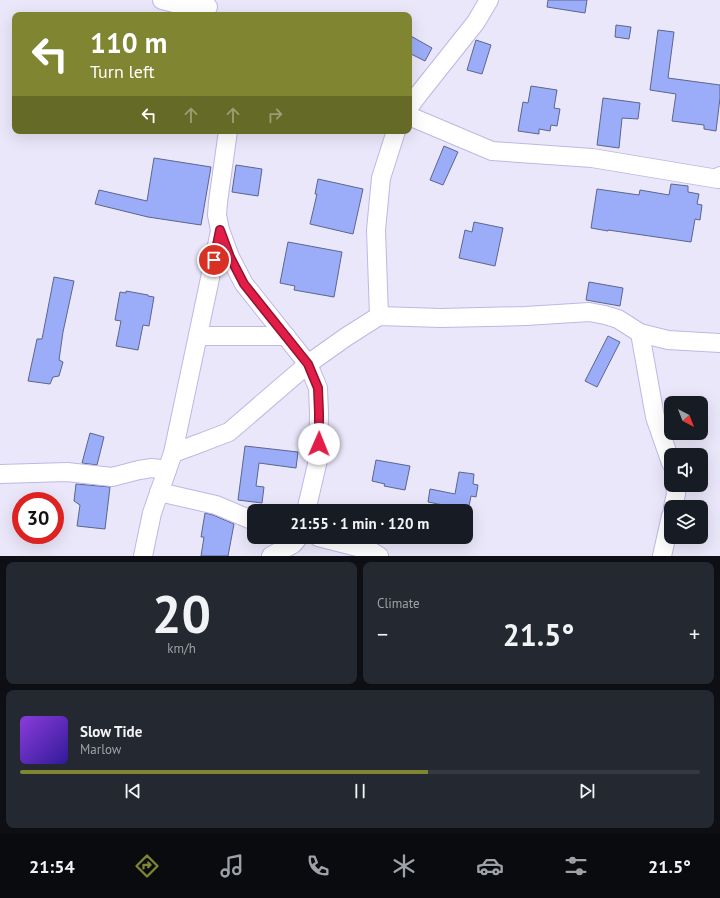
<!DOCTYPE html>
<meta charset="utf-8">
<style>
body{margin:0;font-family:"PT Sans",sans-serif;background:#242831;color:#f1f3f6;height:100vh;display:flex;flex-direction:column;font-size:15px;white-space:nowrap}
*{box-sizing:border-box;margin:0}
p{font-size:13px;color:#9ea1a6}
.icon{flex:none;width:22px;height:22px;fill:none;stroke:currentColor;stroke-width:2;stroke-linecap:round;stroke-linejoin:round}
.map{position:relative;height:556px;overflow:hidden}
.drawer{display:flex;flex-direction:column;gap:6px;padding:6px;background:#0d0f14;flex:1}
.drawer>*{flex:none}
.guide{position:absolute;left:12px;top:12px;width:400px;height:122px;border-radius:8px;box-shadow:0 4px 16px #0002;background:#7f8530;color:#fff;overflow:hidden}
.needle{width:26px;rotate:138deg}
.buttons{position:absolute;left:664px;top:396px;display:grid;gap:8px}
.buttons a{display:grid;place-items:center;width:44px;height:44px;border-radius:8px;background:#171b24;box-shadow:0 4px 16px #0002;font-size:20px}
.speed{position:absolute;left:12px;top:492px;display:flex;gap:8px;font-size:20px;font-weight:700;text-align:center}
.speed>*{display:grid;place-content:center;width:52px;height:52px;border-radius:50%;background:#171b24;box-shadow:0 4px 16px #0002;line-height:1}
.speed .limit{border:6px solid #d22;background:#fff;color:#111}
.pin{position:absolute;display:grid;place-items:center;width:34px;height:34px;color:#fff;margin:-17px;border:2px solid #fff;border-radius:50%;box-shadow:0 1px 4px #0007}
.me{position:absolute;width:44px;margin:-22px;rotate:1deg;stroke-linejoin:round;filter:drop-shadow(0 0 3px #0008)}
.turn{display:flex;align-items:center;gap:14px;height:84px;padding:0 12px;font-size:18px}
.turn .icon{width:52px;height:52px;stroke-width:2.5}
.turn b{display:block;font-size:28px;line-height:34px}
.lanes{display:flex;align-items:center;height:38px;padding:0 12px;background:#0003;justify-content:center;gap:20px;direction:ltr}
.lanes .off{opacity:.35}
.big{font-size:30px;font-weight:700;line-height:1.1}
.drawer .card{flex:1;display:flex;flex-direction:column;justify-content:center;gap:6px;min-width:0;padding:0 14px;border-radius:8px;background:#242831}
.drawer .dial{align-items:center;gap:0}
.dial b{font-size:52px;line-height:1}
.song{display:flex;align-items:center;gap:12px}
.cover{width:48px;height:48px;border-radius:6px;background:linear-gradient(135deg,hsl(270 70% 55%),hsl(250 70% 35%))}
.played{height:4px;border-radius:2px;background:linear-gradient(90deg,#7f8530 60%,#363941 60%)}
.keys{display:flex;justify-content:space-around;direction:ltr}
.heat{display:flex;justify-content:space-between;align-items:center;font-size:22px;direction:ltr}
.drawer .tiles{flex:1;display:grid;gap:6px;grid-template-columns:1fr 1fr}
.card:last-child{grid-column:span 2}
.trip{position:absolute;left:247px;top:504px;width:226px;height:40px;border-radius:8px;background:#171b24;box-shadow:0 4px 16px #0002;font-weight:700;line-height:40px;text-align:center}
.tab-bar{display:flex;height:64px;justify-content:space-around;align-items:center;background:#090b0e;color:#9ea1a6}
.tab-bar .icon{width:28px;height:28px}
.tab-bar .active{color:#7f8530}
.tab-bar b{font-size:18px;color:#f1f3f6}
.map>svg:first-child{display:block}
.building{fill:#9badf8;stroke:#5c658d}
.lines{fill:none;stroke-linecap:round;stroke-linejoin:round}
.minor-casing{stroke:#bfb7e4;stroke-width:20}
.minor{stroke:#fff;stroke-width:18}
.route-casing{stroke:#92132f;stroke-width:10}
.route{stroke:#e11d48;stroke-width:7}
</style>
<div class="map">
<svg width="720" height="556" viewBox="0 0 720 556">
<rect width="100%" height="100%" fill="#eae7fa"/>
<g class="building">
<path d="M548 0H587L585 13 547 7Z"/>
<path d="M616 25 631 27 629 39 615 37Z"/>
<path d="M658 30 674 32 668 78 720 85V98L716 131 704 129V125L672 121 676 94 650 90Z"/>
<path d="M409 35 432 48 425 61 409 53Z"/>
<path d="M476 40 491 45 482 74 467 70Z"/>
<path d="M531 86 557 90 554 108 560 109 557 126 551 125 550 131 539 129V134L518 131 523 102 528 103Z"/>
<path d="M603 98 640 103 638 119 622 118 619 148 597 145Z"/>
<path d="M444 146 458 152 443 185 430 180Z"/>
<path d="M154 158 211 167 201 225 148 217 95 204 99 190 147 201Z"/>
<path d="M236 165 262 169 258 196 232 192Z"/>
<path d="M318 179 363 189 353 234 310 224 317 194H315Z"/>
<path d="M671 184 688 186V192L699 194 697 204 702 205 700 220 695 219 691 242 608 230V231L591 228 597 189 639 195 640 190 669 195Z"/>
<path d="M474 222 503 228 495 266 459 258 465 230 472 232Z"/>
<path d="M288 242 342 252 334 297 294 290 295 286 280 283Z"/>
<path d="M54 277 74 281 63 332 59 360 63 362 59 376 53 377 50 384 28 381 37 339H42Z"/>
<path d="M589 282 623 288 620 306 586 300Z"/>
<path d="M126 291 148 295V296L154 297 149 326 143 325 138 350 116 346 121 321 115 320 120 292 126 293Z"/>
<path d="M608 336 620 342 597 387 585 381Z"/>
<path d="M90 433 104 437 97 465 82 463Z"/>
<path d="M245 446 298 452 296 468 259 463 256 486 264 487 262 503 238 500Z"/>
<path d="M376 460 410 466 405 490 384 486 385 484 372 481Z"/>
<path d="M459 472 474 474 473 484 478 485 476 497 471 496 468 511H452L453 507 428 502 430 489 455 494Z"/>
<path d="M76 484 110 487 105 529 77 526 80 505 74 501Z"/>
<path d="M205 513 213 515 234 524 228 556H201L204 537H201Z"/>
</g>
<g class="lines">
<g class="minor-casing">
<g id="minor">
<path d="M162 0 178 4 208 7"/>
<path d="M409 107 418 95 476 22 489 0"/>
<path d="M409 116 492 151 592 158 718 179 720 176"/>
<path d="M228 131 218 202 217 215 220 230 230 257 244 284 308 364 318 388 319 413 318 460 306 511"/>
<path d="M379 316 376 230 381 178 396 131"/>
<path d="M640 333 655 417 671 463"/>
<path d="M198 336H286"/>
<path d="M173 453 195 445 229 432 308 364 346 337 379 316 441 318 526 316 589 312 605 315 618 319 640 333 668 340 720 343"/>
<path d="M0 474 67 472 112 477 139 470 152 468 167 470"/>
<path d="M159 492 216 505 254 521"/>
<path d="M673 507 676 494 675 485"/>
<path d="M318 537 369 550 379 556"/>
<path d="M143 556 152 513 173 453 220 231"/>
<path d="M271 556 293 544 299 537"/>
<path d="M662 556 671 516"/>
</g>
</g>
<use href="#minor" class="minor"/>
</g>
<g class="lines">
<g class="route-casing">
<path id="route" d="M214 260 220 230 230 257 244 284 308 364 318 388 319 413V444"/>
</g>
<use href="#route" class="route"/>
</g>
</svg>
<div class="buttons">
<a><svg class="needle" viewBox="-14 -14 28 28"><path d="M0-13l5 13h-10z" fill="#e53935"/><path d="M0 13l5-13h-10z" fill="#9ea1a6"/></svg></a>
<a><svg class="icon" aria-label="sound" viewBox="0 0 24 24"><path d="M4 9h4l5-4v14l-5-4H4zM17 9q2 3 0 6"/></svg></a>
<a><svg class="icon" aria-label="layers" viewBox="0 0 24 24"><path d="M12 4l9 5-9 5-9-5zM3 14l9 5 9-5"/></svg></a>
</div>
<div class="speed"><div class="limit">30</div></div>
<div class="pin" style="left:214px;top:260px;background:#d93025"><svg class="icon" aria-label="arrive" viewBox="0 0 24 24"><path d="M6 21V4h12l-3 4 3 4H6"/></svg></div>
<svg class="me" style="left:319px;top:444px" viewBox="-20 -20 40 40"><circle r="19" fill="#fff"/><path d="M0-13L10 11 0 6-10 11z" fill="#e11d48"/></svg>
<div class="trip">21:55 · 1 min · 120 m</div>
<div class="guide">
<div class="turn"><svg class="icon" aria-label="left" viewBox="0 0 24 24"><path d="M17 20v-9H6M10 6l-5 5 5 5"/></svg><div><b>110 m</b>Turn left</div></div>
<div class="lanes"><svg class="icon" aria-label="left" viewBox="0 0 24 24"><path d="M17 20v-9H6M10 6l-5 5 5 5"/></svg><svg class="icon off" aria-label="ahead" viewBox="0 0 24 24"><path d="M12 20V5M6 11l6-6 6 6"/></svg><svg class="icon off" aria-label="ahead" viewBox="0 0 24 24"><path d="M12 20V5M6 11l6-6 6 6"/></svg><svg class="icon off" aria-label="right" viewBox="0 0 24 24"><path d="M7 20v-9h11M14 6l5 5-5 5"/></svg></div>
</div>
</div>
<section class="drawer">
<div class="tiles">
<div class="card dial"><b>20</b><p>km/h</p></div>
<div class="card"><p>Climate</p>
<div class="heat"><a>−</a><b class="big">21.5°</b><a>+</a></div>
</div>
<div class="card">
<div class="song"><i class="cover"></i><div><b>Slow Tide</b><p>Marlow</p></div></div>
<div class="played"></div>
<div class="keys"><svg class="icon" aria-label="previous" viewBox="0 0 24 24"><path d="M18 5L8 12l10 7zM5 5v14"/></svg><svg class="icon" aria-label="pause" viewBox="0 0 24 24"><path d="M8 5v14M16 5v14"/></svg><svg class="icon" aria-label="next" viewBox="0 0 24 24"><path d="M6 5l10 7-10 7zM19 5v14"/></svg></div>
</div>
</div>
</section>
<nav class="tab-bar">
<b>21:54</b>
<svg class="icon active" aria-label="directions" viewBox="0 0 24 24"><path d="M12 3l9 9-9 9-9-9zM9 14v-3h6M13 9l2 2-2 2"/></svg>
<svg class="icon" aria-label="music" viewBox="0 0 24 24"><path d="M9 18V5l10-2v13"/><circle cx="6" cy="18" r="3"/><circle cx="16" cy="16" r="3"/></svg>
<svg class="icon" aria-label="phone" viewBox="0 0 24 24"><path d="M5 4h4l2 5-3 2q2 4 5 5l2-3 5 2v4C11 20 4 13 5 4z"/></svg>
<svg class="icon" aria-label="climate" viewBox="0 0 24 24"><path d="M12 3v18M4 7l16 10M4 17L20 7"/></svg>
<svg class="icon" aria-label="car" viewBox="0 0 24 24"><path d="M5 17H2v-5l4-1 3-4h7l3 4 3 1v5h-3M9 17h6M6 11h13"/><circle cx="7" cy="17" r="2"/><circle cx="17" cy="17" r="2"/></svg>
<svg class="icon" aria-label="filters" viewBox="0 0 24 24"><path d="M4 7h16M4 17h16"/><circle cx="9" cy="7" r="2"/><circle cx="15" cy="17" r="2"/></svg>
<b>21.5°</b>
</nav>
